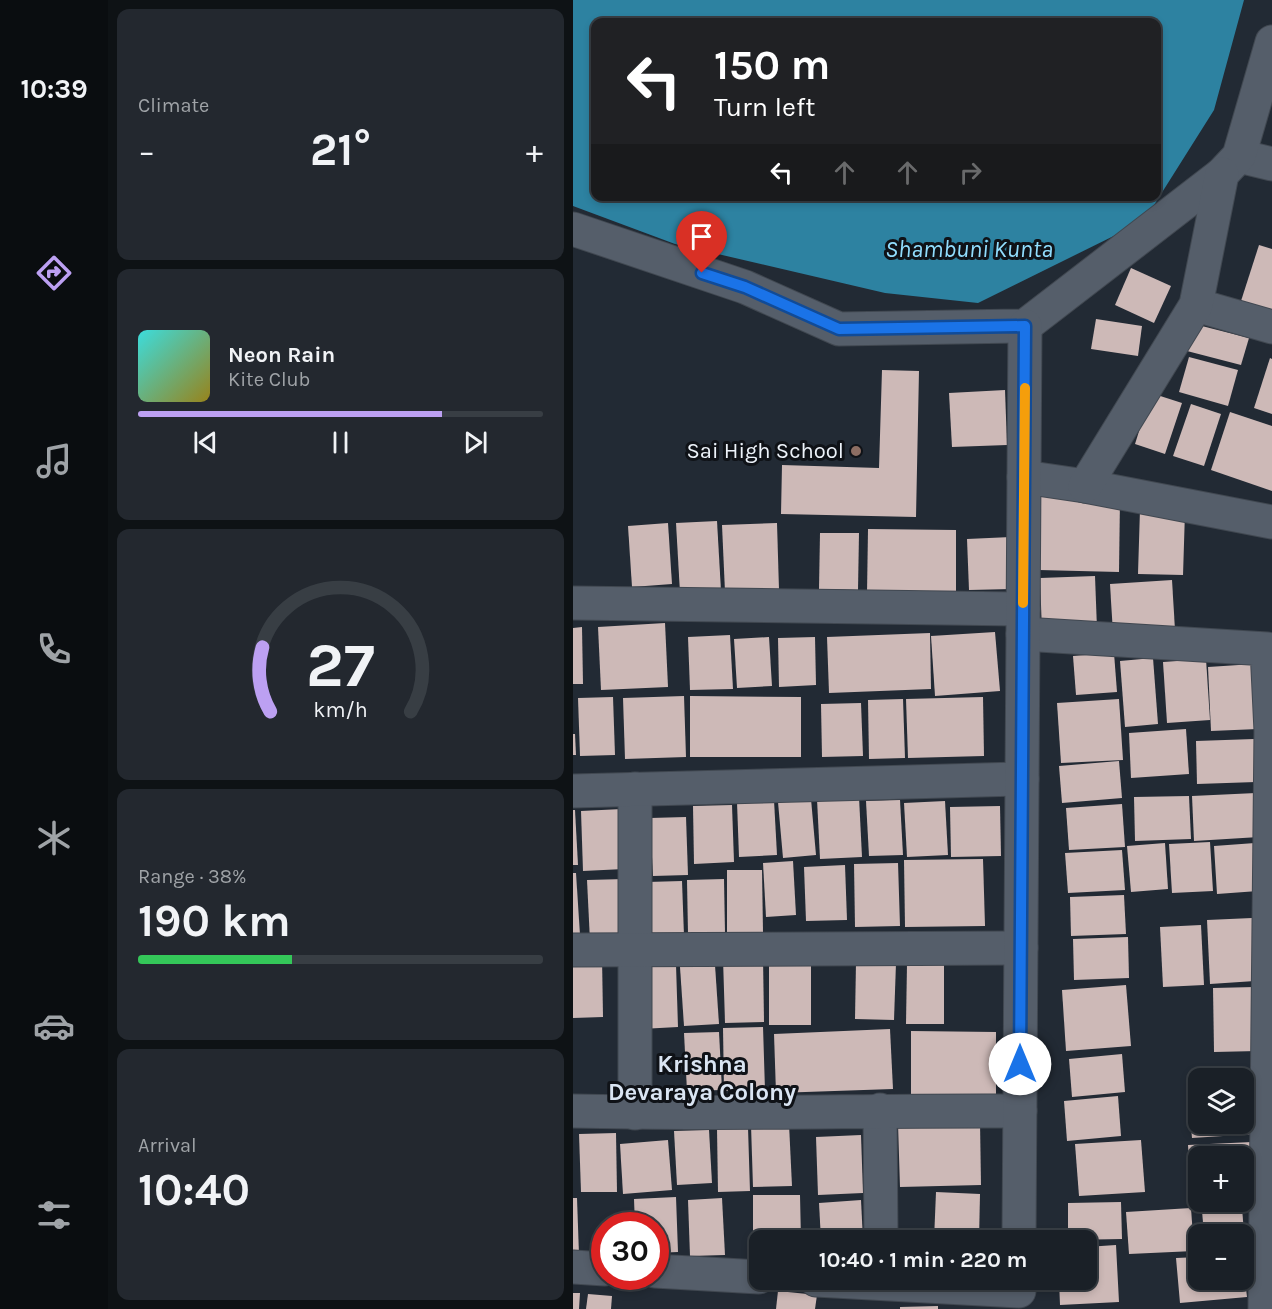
<!DOCTYPE html>
<meta charset="utf-8">
<style>
body{margin:0;font-family:Karla,sans-serif;background:#23282f;color:#f1f3f6;height:100vh;display:flex;flex-direction:column;font-size:22px;white-space:nowrap}
*{box-sizing:border-box;margin:0}
p{font-size:20px;color:#9fa3a7}
.icon{flex:none;width:33px;height:33px;fill:none;stroke:currentColor;stroke-width:2;stroke-linecap:round;stroke-linejoin:round}
.map{position:relative;flex:1;overflow:hidden}
.side{display:flex;flex-direction:column;gap:9px;padding:9px;background:#0e1215;width:465px}
.side>*{flex:none}
.hud{position:absolute;left:18px;top:18px;width:570px;height:183px;border-radius:12px;box-shadow:0 3px 9px #0003,0 0 0 2px #383e44;background:#202124;color:#fff;overflow:hidden}
.controls{position:absolute;left:615px;top:1068px;display:grid;gap:12px}
.controls a{display:grid;place-items:center;width:66px;height:66px;border-radius:12px;background:#1a2027;box-shadow:0 3px 9px #0003,0 0 0 2px #383e44;font-size:30px}
.speed{position:absolute;left:18px;top:1212px;display:flex;gap:12px;font-size:30px;font-weight:700;text-align:center}
.speed>*{display:grid;place-content:center;width:78px;height:78px;border-radius:50%;background:#1a2027;box-shadow:0 3px 9px #0003,0 0 0 2px #383e44;line-height:1}
.speed .limit{border:9px solid #d22;background:#fff;color:#111}
.pin{position:absolute;display:grid;place-items:center;width:51px;height:51px;color:#fff;margin:-62px -26px;border-radius:50% 50% 50% 0;rotate:-45deg;box-shadow:0 0 6px #0007}
.pin .icon{rotate:45deg}
.me{position:absolute;width:66px;margin:-33px;rotate:0deg;stroke-linejoin:round;filter:drop-shadow(0 0 4px #0008)}
.turn{display:flex;align-items:center;gap:21px;height:126px;padding:0 24px;font-size:27px}
.turn .icon{width:78px;height:78px;stroke-width:2.5}
.turn b{display:block;font-size:42px;line-height:51px}
.lanes{display:flex;align-items:center;height:57px;padding:0 24px;background:#0003;justify-content:center;gap:30px;direction:ltr}
.lanes .off{opacity:.35}
.big{font-size:45px;font-weight:700;line-height:1.1}
.side .tile{flex:1;display:flex;flex-direction:column;justify-content:center;gap:9px;min-width:0;padding:0 21px;border-radius:12px;background:#23282f}
.side .dial{align-items:center;gap:0}
.dial svg{height:156px;overflow:visible;fill:none;stroke:#383e44;stroke-width:7;stroke-linecap:round;text-anchor:middle}
.dial text{fill:#f1f3f6;stroke:none}
.song{display:flex;align-items:center;gap:18px}
.cover{width:72px;height:72px;border-radius:9px;background:linear-gradient(135deg,hsl(180 70% 55%),hsl(50 70% 35%))}
.played{height:6px;border-radius:3px;background:linear-gradient(90deg,#bca0f2 75%,#383e44 75%)}
.keys{display:flex;justify-content:space-around;direction:ltr}
.heat{display:flex;justify-content:space-between;align-items:center;font-size:33px;direction:ltr}
.charge{height:9px;border-radius:4px;background:linear-gradient(90deg,#34c759 38%,#383e44 0)}
.trip{position:absolute;left:176px;top:1230px;width:348px;height:60px;border-radius:12px;background:#1a2027;box-shadow:0 3px 9px #0003,0 0 0 2px #383e44;font-weight:700;line-height:60px;text-align:center}
main{display:flex;flex:1;min-height:0}
.tabs{display:flex;flex-direction:column;width:108px;justify-content:space-around;align-items:center;background:#0a0d10;color:#9fa3a7}
.tabs .icon{width:42px;height:42px}
.tabs .selected{color:#bca0f2}
.tabs b{font-size:27px;color:#f1f3f6}
.map>svg:first-child{display:block}
.water{fill:#2d82a1;fill-rule:evenodd}
.building{fill:#cdb9b7}
.lines{fill:none;stroke-linecap:round;stroke-linejoin:round}
.minor-casing{stroke:#414851;stroke-width:35}
.minor{stroke:#555e6a;stroke-width:33}
.route-casing{stroke:#114b97;stroke-width:15}
.route{stroke:#1a73e8;stroke-width:10}
.slow{stroke:#f59e0b;stroke-width:10}
.education-dot{fill:#8d6e63;stroke:#0f1217;stroke-width:2}
.labels{text-anchor:middle;dominant-baseline:central;stroke-width:6;stroke-linejoin:round;paint-order:stroke}
.poi-label{font-size:22px;fill:#edf3fa;stroke:#0f1217;text-anchor:end}
.water-label{font-size:24px;font-style:italic;fill:#91ddfd;stroke:#0f1217}
.neighbourhood-label{font-size:24px;font-weight:bold;fill:#dae5f3;stroke:#0f1217}
</style>
<main>
<nav class="tabs">
<b>10:39</b>
<svg class="icon selected" aria-label="directions" viewBox="0 0 24 24"><path d="M12 3l9 9-9 9-9-9zM9 14v-3h6M13 9l2 2-2 2"/></svg>
<svg class="icon" aria-label="music" viewBox="0 0 24 24"><path d="M9 18V5l10-2v13"/><circle cx="6" cy="18" r="3"/><circle cx="16" cy="16" r="3"/></svg>
<svg class="icon" aria-label="phone" viewBox="0 0 24 24"><path d="M5 4h4l2 5-3 2q2 4 5 5l2-3 5 2v4C11 20 4 13 5 4z"/></svg>
<svg class="icon" aria-label="climate" viewBox="0 0 24 24"><path d="M12 3v18M4 7l16 10M4 17L20 7"/></svg>
<svg class="icon" aria-label="car" viewBox="0 0 24 24"><path d="M5 17H2v-5l4-1 3-4h7l3 4 3 1v5h-3M9 17h6M6 11h13"/><circle cx="7" cy="17" r="2"/><circle cx="17" cy="17" r="2"/></svg>
<svg class="icon" aria-label="filters" viewBox="0 0 24 24"><path d="M4 7h16M4 17h16"/><circle cx="9" cy="7" r="2"/><circle cx="15" cy="17" r="2"/></svg>
</nav>
<section class="side">
<div class="tile"><p>Climate</p>
<div class="heat"><a>−</a><b class="big">21°</b><a>+</a></div>
</div>
<div class="tile">
<div class="song"><i class="cover"></i><div><b>Neon Rain</b><p>Kite Club</p></div></div>
<div class="played"></div>
<div class="keys"><svg class="icon" aria-label="previous" viewBox="0 0 24 24"><path d="M18 5L8 12l10 7zM5 5v14"/></svg><svg class="icon" aria-label="pause" viewBox="0 0 24 24"><path d="M8 5v14M16 5v14"/></svg><svg class="icon" aria-label="next" viewBox="0 0 24 24"><path d="M6 5l10 7-10 7zM19 5v14"/></svg></div>
</div>
<div class="tile dial"><svg viewBox="0 0 100 80">
<path d="M14 69A42 42 0 1 1 86 69"/>
<path d="M14 69A42 42 0 0 1 10 36" stroke="#bca0f2"/>
<text x="50" y="56" font-size="32" font-weight="700">27</text>
<text x="50" y="72" font-size="11">km/h</text>
</svg></div>
<div class="tile"><p>Range · 38%</p><b class="big">190 km</b><div class="charge"></div></div>
<div class="tile"><p>Arrival</p><b class="big">10:40</b></div>
</section>
<div class="map">
<svg width="699" height="1309" viewBox="0 0 699 1309">
<rect width="100%" height="100%" fill="#222a34"/>
<path class="water" d="M0 0H671L641 110 571 221 405 303 312 293 102 244 0 206ZM22 22H584V196H22Z"/>
<g class="building">
<path d="M686 245 699 249V311L668 301Z"/>
<path d="M558 268 598 286 581 323 542 305Z"/>
<path d="M523 319 569 326 565 356 518 349Z"/>
<path d="M621 324 676 338 668 365 614 351Z"/>
<path d="M616 357 665 370 655 406 606 392Z"/>
<path d="M697 358 699 359V414L681 408Z"/>
<path d="M309 370 346 371 343 517 208 514 209 465 306 468Z"/>
<path d="M432 390 434 445 379 447 376 393Z"/>
<path d="M578 393 609 403 592 454 562 444Z"/>
<path d="M618 404 648 414 631 466 600 456Z"/>
<path d="M657 412 699 426V491L638 470Z"/>
<path d="M467 496 547 498 546 572 466 570Z"/>
<path d="M567 509 612 511 610 575 565 574Z"/>
<path d="M144 521 148 591 107 593 103 523Z"/>
<path d="M95 523 99 584 59 587 55 526Z"/>
<path d="M204 523 206 590 152 592 149 525Z"/>
<path d="M295 529 383 530V594L294 593Z"/>
<path d="M247 533H286L285 590 246 589Z"/>
<path d="M438 537 439 589 396 590 394 539Z"/>
<path d="M522 576 524 629 469 632 467 578Z"/>
<path d="M599 580 602 630 540 634 537 584Z"/>
<path d="M92 623 95 687 28 690 25 627Z"/>
<path d="M9 627 10 684H0V628Z"/>
<path d="M422 632 427 691 362 696 358 636Z"/>
<path d="M357 633 358 689 256 693 254 637Z"/>
<path d="M157 635 160 689 117 690 115 637Z"/>
<path d="M196 637 199 686 164 688 161 639Z"/>
<path d="M242 637 243 685 206 687 205 638Z"/>
<path d="M541 653 544 692 503 695 500 656Z"/>
<path d="M580 658 585 724 552 727 547 661Z"/>
<path d="M633 659 637 720 594 723 590 662Z"/>
<path d="M681 664 685 729 638 731 635 667Z"/>
<path d="M111 696 113 757 52 759 50 698Z"/>
<path d="M117 696 228 697V757H117Z"/>
<path d="M40 697 42 755 7 756 5 698Z"/>
<path d="M410 697 411 756 335 758 333 699Z"/>
<path d="M330 699 332 758 296 759 295 700Z"/>
<path d="M546 699 550 760 488 763 484 703Z"/>
<path d="M288 703 290 756 249 757 248 704Z"/>
<path d="M613 729 616 774 558 778 556 733Z"/>
<path d="M0 734H2L3 755H0Z"/>
<path d="M681 739 683 782 624 784 623 741Z"/>
<path d="M546 761 549 798 489 803 486 766Z"/>
<path d="M683 793 686 837 621 841 619 796Z"/>
<path d="M616 796 618 839 562 841 561 797Z"/>
<path d="M286 797 289 857 247 859 244 799Z"/>
<path d="M238 799 243 855 210 858 205 802Z"/>
<path d="M201 800 204 855 166 857 164 802Z"/>
<path d="M327 800 330 855 296 856 293 801Z"/>
<path d="M372 801 375 855 334 857 331 803Z"/>
<path d="M549 804 552 847 496 850 493 808Z"/>
<path d="M159 805 161 862 121 864 120 806Z"/>
<path d="M427 806 428 856 378 857 377 807Z"/>
<path d="M49 809 51 869 10 871 8 811Z"/>
<path d="M0 810H2L5 865H0Z"/>
<path d="M113 817 115 875 80 876 77 818Z"/>
<path d="M637 842 640 891 599 893 596 844Z"/>
<path d="M592 843 595 889 558 892 554 846Z"/>
<path d="M682 843 685 891 644 894 641 846Z"/>
<path d="M549 850 552 890 495 893 492 853Z"/>
<path d="M410 859 412 926 332 927 331 860Z"/>
<path d="M220 861 223 915 193 917 190 863Z"/>
<path d="M325 863 327 926 282 927 281 864Z"/>
<path d="M272 865 274 920 233 921 231 867Z"/>
<path d="M154 870H189L190 932H154Z"/>
<path d="M0 873H3L7 935H0Z"/>
<path d="M52 879 54 940 17 941 14 880Z"/>
<path d="M151 879 152 933 115 934 114 880Z"/>
<path d="M109 881 111 936 76 937 74 882Z"/>
<path d="M551 895 553 934 498 936 497 897Z"/>
<path d="M679 918 682 981 637 984 634 920Z"/>
<path d="M628 925 631 985 590 987 587 927Z"/>
<path d="M555 937 556 978 501 980 500 939Z"/>
<path d="M29 957 30 1017 0 1018V958Z"/>
<path d="M190 957 191 1022 152 1023 150 958Z"/>
<path d="M283 962 323 963 321 1020 282 1019Z"/>
<path d="M196 963 238 964V1025H196Z"/>
<path d="M334 964H371V1024H333Z"/>
<path d="M103 965 105 1027 68 1029 66 966Z"/>
<path d="M142 965 146 1024 111 1026 107 967Z"/>
<path d="M553 985 558 1046 493 1051 489 990Z"/>
<path d="M682 987 685 1051 641 1052 640 988Z"/>
<path d="M190 1027 192 1091H151L150 1028Z"/>
<path d="M317 1029 320 1089 203 1093 201 1034Z"/>
<path d="M338 1031 423 1032V1096L338 1095Z"/>
<path d="M146 1032 149 1090 114 1091 111 1033Z"/>
<path d="M549 1054 552 1092 499 1097 496 1059Z"/>
<path d="M670 1090H678L681 1134 619 1138 615 1094H626V1124H670Z"/>
<path d="M545 1096 548 1136 494 1141 491 1101Z"/>
<path d="M407 1122 408 1185 327 1187 325 1124Z"/>
<path d="M216 1124 219 1186 180 1187 178 1125Z"/>
<path d="M175 1128 177 1191 145 1192 144 1129Z"/>
<path d="M136 1130 139 1183 104 1185 101 1131Z"/>
<path d="M43 1133 44 1192H8L6 1134Z"/>
<path d="M288 1135 290 1193 245 1195 243 1137Z"/>
<path d="M95 1140 99 1190 50 1194 47 1144Z"/>
<path d="M568 1140 572 1192 506 1196 502 1144Z"/>
<path d="M679 1142 681 1189H670V1156H626V1192H618L615 1145Z"/>
<path d="M363 1192 407 1194 406 1240H361Z"/>
<path d="M180 1195H227L228 1240H186V1253H180Z"/>
<path d="M103 1197 105 1252 82 1253V1226H62L61 1199Z"/>
<path d="M0 1198H4L6 1255H0Z"/>
<path d="M149 1198 152 1255 117 1256 115 1200Z"/>
<path d="M288 1200 290 1240H248L246 1203Z"/>
<path d="M548 1202 549 1239 495 1240V1203Z"/>
<path d="M669 1207 671 1234H631L629 1211Z"/>
<path d="M618 1208 621 1251 556 1254 553 1212Z"/>
<path d="M543 1245 546 1302 487 1305 486 1280H513V1247Z"/>
<path d="M626 1257V1280H672L674 1297 607 1303 603 1258Z"/>
<path d="M205 1291 244 1295 242 1309H203Z"/>
<path d="M0 1293H7L6 1309H0Z"/>
<path d="M15 1294 39 1296 38 1309H13Z"/>
<path d="M365 1306V1309H327V1307Z"/>
</g>
<g class="lines">
<g class="minor-casing">
<g id="minor">
<path d="M666 156 699 164"/>
<path d="M0 229 172 287 266 329 452 326 649 174 666 156 699 42"/>
<path d="M623 305 699 327"/>
<path d="M451 477 512 486 699 522"/>
<path d="M512 486 623 305 649 174"/>
<path d="M0 603 450 609"/>
<path d="M450 634 694 649 698 731 692 1309"/>
<path d="M62 789V1113"/>
<path d="M0 791 449 779"/>
<path d="M0 950 448 948"/>
<path d="M307 1110 308 1240"/>
<path d="M0 1111C149 1115 298 1110 447 1111"/>
<path d="M446 1240 452 326"/>
<path d="M0 1267 32 1269"/>
<path d="M82 1271 186 1277"/>
<path d="M243 1280 446 1291"/>
</g>
</g>
<use href="#minor" class="minor"/>
</g>
<g class="lines">
<g class="route-casing">
<path id="route" d="M129 273 172 287 266 329 452 326 447 1064"/>
</g>
<use href="#route" class="route"/>
<path class="slow" d="M450 603 452 388"/>
</g>
<circle class="education-dot" cx="283" cy="451" r="6"/>
<g class="labels">
<g class="poi-label">
<text x="271" y="451">Sai High School</text>
</g>
<g class="water-label">
<text x="396" y="249">Shambuni Kunta</text>
</g>
<g class="neighbourhood-label">
<text x="129" y="1064">Krishna<tspan x="129" dy="28">Devaraya Colony</tspan></text>
</g>
</g>
</svg>
<div class="controls">
<a><svg class="icon" aria-label="layers" viewBox="0 0 24 24"><path d="M12 4l9 5-9 5-9-5zM3 14l9 5 9-5"/></svg></a>
<a>+</a>
<a>−</a>
</div>
<div class="speed"><div class="limit">30</div></div>
<div class="pin" style="left:129px;top:273px;background:#d93025"><svg class="icon" aria-label="arrive" viewBox="0 0 24 24"><path d="M6 21V4h12l-3 4 3 4H6"/></svg></div>
<svg class="me" style="left:447px;top:1064px" viewBox="-20 -20 40 40"><circle r="19" fill="#fff"/><path d="M0-13L10 11 0 6-10 11z" fill="#1a73e8"/></svg>
<div class="trip">10:40 · 1 min · 220 m</div>
<div class="hud">
<div class="turn"><svg class="icon" aria-label="left" viewBox="0 0 24 24"><path d="M17 20v-9H6M10 6l-5 5 5 5"/></svg><div><b>150 m</b>Turn left</div></div>
<div class="lanes"><svg class="icon" aria-label="left" viewBox="0 0 24 24"><path d="M17 20v-9H6M10 6l-5 5 5 5"/></svg><svg class="icon off" aria-label="ahead" viewBox="0 0 24 24"><path d="M12 20V5M6 11l6-6 6 6"/></svg><svg class="icon off" aria-label="ahead" viewBox="0 0 24 24"><path d="M12 20V5M6 11l6-6 6 6"/></svg><svg class="icon off" aria-label="right" viewBox="0 0 24 24"><path d="M7 20v-9h11M14 6l5 5-5 5"/></svg></div>
</div>
</div>
</main>
